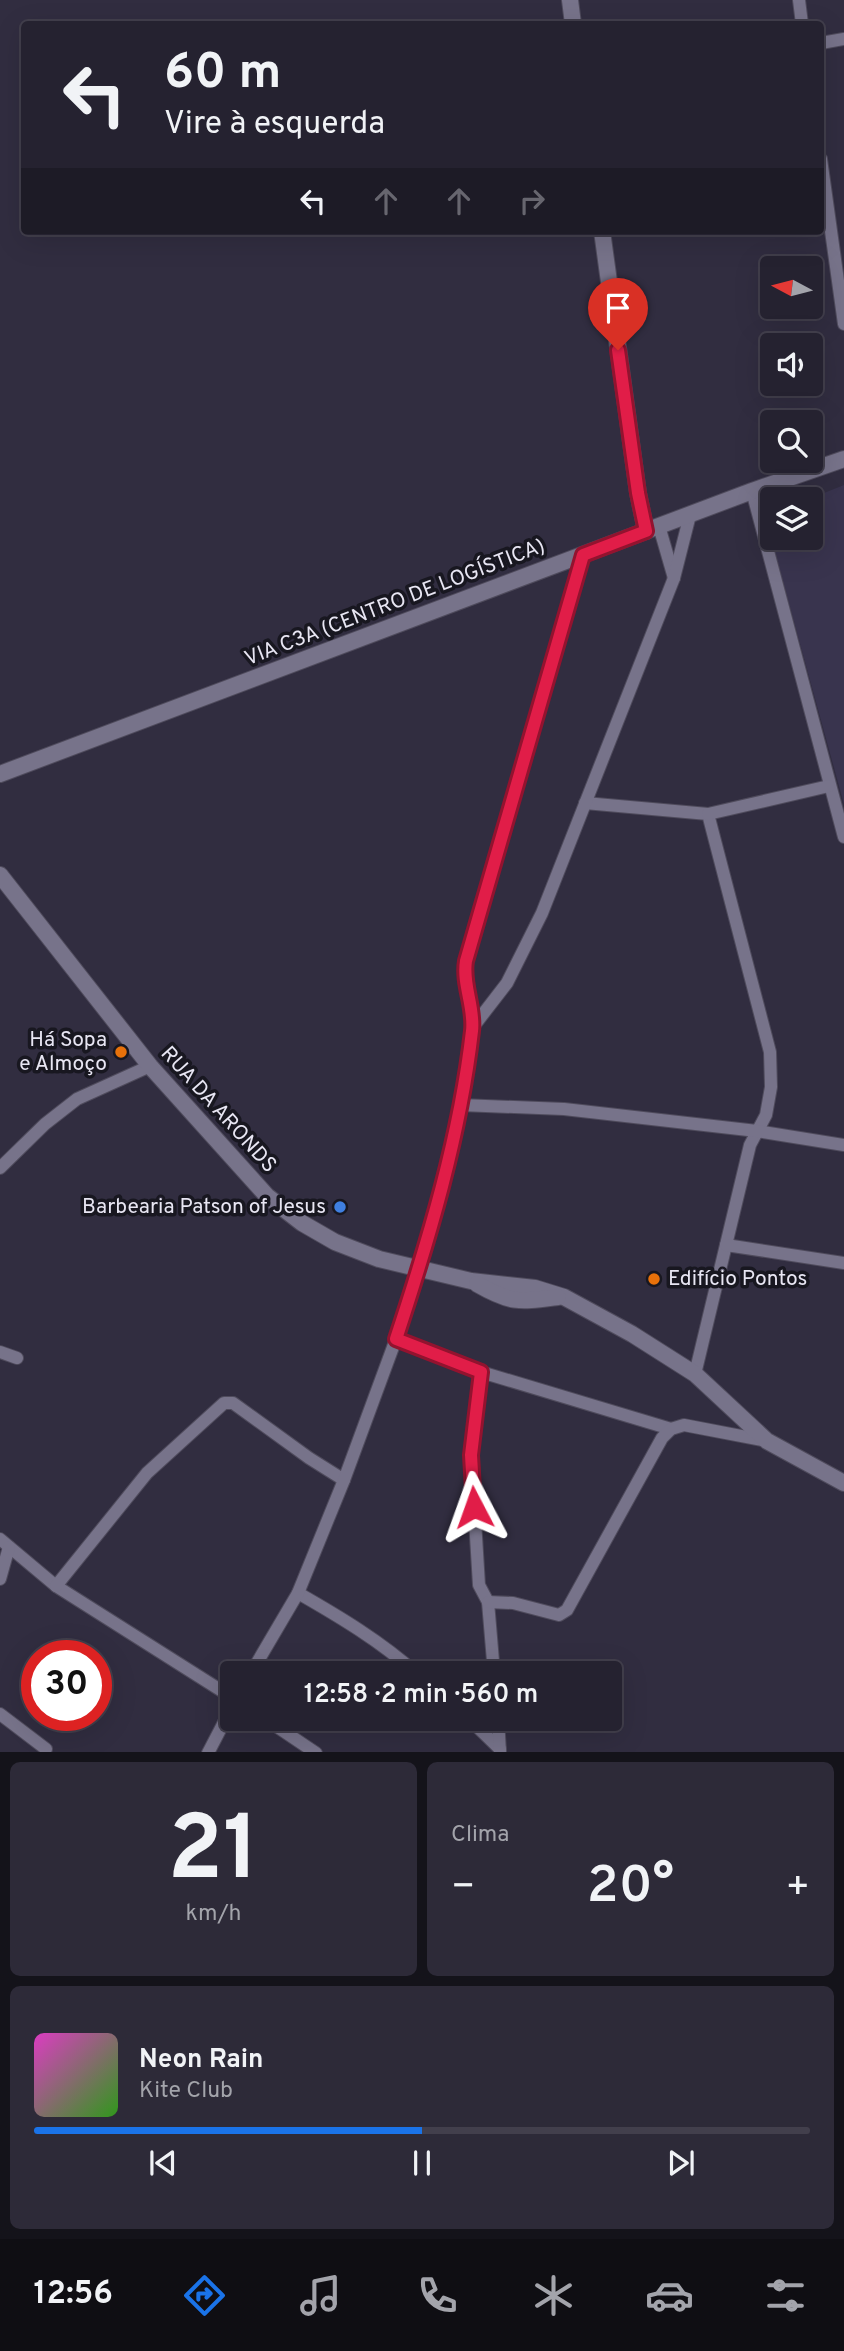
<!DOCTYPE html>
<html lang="pt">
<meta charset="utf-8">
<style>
body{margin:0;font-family:Overpass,sans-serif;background:#2d2a38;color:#f1f3f6;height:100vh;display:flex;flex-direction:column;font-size:26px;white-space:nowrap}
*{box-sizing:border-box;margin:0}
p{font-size:23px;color:#a3a4ab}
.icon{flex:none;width:38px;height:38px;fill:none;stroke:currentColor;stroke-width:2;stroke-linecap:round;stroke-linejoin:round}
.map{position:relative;height:1752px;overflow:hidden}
.drawer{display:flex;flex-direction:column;gap:10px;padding:10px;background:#14131a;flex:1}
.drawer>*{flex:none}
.hud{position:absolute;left:21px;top:21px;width:803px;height:214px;border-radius:7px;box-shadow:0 7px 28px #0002,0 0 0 2px #423f4c;background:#252230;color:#f1f3f6;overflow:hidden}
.needle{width:46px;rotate:277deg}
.tools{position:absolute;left:760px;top:256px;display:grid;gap:14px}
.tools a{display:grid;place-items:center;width:63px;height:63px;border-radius:7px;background:#252230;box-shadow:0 7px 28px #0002,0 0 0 2px #423f4c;font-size:35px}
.speed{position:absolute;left:21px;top:1640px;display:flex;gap:14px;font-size:35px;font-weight:700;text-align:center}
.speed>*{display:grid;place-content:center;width:91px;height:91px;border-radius:50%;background:#252230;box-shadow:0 7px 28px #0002,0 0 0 2px #423f4c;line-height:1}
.speed .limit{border:10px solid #d22;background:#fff;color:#111}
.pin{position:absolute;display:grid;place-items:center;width:60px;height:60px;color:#fff;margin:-72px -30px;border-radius:50% 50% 50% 0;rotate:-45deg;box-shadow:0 0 7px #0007}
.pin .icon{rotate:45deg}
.me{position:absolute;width:77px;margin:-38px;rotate:356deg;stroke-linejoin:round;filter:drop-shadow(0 0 5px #0008)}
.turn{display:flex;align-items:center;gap:24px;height:147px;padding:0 28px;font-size:32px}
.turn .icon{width:91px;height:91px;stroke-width:2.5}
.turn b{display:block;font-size:49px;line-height:60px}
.lanes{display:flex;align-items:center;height:66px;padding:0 28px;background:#0003;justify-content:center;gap:35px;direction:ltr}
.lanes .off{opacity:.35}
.big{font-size:52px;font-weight:600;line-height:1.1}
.drawer .tile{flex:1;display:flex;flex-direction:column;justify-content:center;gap:10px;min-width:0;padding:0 24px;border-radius:10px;background:#2d2a38}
.drawer .dial{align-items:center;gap:0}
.dial b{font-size:91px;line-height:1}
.song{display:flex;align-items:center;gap:21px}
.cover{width:84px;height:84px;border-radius:10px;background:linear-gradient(135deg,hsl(310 70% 55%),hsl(110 70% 35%))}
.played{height:7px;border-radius:4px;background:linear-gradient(90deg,#1a73e8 50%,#423f4c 50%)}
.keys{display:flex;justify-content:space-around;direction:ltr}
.heat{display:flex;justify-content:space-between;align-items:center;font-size:38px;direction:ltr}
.drawer .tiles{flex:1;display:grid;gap:10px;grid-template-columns:1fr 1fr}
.tile:last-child{grid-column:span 2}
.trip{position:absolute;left:220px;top:1661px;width:402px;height:70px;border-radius:7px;background:#252230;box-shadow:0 7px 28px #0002,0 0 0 2px #423f4c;font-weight:600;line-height:70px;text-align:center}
.tab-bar{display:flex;height:112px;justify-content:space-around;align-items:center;background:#0f0e13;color:#a3a4ab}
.tab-bar .icon{width:49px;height:49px}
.tab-bar .on{color:#1a73e8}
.tab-bar b{font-size:32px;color:#f1f3f6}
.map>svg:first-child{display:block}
.built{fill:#39344e}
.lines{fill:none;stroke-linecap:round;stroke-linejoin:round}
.minor-casing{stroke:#4f4b5c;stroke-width:14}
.tertiary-casing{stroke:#4f4b5c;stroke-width:18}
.minor{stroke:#77738a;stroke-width:12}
.tertiary{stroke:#77738a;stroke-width:16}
.route-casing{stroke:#92132f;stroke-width:18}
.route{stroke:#e11d48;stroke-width:12}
.food-dot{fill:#e8710a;stroke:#181720;stroke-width:2.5}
.shop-dot{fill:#3f7fe0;stroke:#181720;stroke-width:2.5}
.labels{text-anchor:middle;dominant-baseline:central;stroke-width:7;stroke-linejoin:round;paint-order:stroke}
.street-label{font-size:21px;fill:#e8e6f3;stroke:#181720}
.poi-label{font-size:21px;fill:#e8e6f3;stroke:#181720;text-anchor:end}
</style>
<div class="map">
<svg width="844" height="1753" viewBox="0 0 844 1753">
<rect width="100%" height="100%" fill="#312d40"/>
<path class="built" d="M844 485V804L765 516 772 513V537H810L809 499Z"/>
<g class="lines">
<g class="minor-casing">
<g id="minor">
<path d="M799 0 802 24"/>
<path d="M821 43 844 39"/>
<path d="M821 159 844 324"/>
<path d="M752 491 844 837"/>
<path d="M659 526 674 578"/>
<path d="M585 803 708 814 770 1052 771 1087 766 1115 750 1145 695 1374"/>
<path d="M708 814 829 786"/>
<path d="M473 1027 507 983 542 913 674 578 690 515"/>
<path d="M461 1105 564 1109 757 1131 844 1145"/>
<path d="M0 1168 45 1124 77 1099 150 1066"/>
<path d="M726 1245 844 1263"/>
<path d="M396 1339 481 1372 671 1429"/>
<path d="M0 1352 17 1358"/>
<path d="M481 1372 471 1455 479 1585 488 1602 494 1673"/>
<path d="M0 1539 56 1586 233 1698"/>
<path d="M0 1579 9 1547"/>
<path d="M56 1586 147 1473 224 1403H233L309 1458 344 1480"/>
<path d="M298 1593C340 1617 380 1641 416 1673"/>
<path d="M488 1602 513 1603 559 1615 567 1610 662 1438 671 1429 684 1425 767 1441"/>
<path d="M251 1673 298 1593 344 1480 396 1339 418 1270 443 1185 461 1105 473 1027 465 975 466 961 584 555"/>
<path d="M0 1714 46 1749"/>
<path d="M264 1718 316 1753"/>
<path d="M468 1718 500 1749"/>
<path d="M498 1718 500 1752"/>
<path d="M208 1753 233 1705"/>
</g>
</g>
<g class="tertiary-casing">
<g id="tertiary">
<path d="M570 0 573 24"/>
<path d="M602 231 638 493 646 531"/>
<path d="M0 774 752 491 844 459"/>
<path d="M0 875 150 1066 267 1196 302 1223 335 1242 379 1259 471 1281 535 1288 564 1297 632 1334 695 1374 767 1441 844 1483"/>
<path d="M477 1284C512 1304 519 1302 558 1297"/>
</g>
</g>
<use href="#minor" class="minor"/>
<use href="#tertiary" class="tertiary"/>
</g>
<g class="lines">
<g class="route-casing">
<path id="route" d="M474 1507 471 1455 481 1372 396 1339C429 1239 460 1136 472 1031 475 1008 462 984 466 961L583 555 646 531 638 493 618 350"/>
</g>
<use href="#route" class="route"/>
</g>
<g class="food-dot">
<circle cx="121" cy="1052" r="7"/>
<circle cx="654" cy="1279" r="7"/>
</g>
<circle class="shop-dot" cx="340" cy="1207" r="7"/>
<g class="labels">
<g class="street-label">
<text transform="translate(395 603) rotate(-21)">VIA C3A (CENTRO DE LOGÍSTICA)</text>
<text transform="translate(218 1110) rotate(48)">RUA DA ARONDS</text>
</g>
<g class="poi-label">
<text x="107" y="1040">Há Sopa<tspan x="107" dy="24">e Almoço</tspan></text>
<text x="326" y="1207">Barbearia Patson of Jesus</text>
<text x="668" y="1279" text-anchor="start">Edifício Pontos</text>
</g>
</g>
</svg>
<div class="tools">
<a><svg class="needle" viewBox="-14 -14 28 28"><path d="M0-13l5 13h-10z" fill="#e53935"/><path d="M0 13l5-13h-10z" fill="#a3a4ab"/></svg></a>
<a><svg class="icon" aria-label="sound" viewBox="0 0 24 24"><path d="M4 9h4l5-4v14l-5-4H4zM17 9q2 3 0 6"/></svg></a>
<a><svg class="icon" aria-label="search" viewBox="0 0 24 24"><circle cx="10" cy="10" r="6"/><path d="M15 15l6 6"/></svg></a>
<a><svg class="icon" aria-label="layers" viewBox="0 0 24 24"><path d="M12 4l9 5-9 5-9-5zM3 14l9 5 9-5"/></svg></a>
</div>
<div class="speed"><div class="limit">30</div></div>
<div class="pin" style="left:618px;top:350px;background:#d93025"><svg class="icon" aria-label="arrive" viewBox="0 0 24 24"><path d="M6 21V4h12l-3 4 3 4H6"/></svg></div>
<svg class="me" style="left:474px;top:1507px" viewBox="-20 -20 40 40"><path d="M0-17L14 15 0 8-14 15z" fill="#e11d48" stroke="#fff" stroke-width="4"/></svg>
<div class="trip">12:58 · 2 min · 560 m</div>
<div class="hud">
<div class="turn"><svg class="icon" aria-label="left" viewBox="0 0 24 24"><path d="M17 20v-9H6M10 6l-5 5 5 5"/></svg><div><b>60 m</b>Vire à esquerda</div></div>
<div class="lanes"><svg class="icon" aria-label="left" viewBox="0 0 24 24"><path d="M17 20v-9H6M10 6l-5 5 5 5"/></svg><svg class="icon off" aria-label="ahead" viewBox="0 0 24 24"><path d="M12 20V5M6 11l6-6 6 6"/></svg><svg class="icon off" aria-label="ahead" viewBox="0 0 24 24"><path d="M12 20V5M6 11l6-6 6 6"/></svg><svg class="icon off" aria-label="right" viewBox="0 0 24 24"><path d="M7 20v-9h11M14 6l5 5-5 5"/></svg></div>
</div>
</div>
<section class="drawer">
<div class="tiles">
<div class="tile dial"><b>21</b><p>km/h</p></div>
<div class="tile"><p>Clima</p>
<div class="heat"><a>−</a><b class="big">20°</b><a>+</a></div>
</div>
<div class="tile">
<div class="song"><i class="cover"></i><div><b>Neon Rain</b><p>Kite Club</p></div></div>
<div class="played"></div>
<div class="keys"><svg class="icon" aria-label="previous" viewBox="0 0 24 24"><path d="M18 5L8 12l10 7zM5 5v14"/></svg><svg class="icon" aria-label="pause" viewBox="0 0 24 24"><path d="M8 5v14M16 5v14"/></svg><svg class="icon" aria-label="next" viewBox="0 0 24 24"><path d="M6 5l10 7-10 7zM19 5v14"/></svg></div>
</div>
</div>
</section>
<nav class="tab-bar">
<b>12:56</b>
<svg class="icon on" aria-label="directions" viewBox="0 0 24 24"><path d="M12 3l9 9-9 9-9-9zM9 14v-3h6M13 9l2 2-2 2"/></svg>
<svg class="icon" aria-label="music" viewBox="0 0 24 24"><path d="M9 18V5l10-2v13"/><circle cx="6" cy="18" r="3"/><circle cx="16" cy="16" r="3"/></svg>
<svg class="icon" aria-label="phone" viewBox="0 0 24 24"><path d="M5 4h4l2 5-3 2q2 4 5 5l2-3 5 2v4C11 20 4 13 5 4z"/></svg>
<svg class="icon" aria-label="climate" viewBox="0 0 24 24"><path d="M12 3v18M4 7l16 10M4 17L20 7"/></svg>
<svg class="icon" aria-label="car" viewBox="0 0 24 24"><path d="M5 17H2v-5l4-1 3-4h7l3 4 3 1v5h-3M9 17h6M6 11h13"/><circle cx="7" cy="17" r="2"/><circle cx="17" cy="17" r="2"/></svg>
<svg class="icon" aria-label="filters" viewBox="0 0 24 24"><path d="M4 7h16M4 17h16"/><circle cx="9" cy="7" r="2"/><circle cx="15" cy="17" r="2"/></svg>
</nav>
